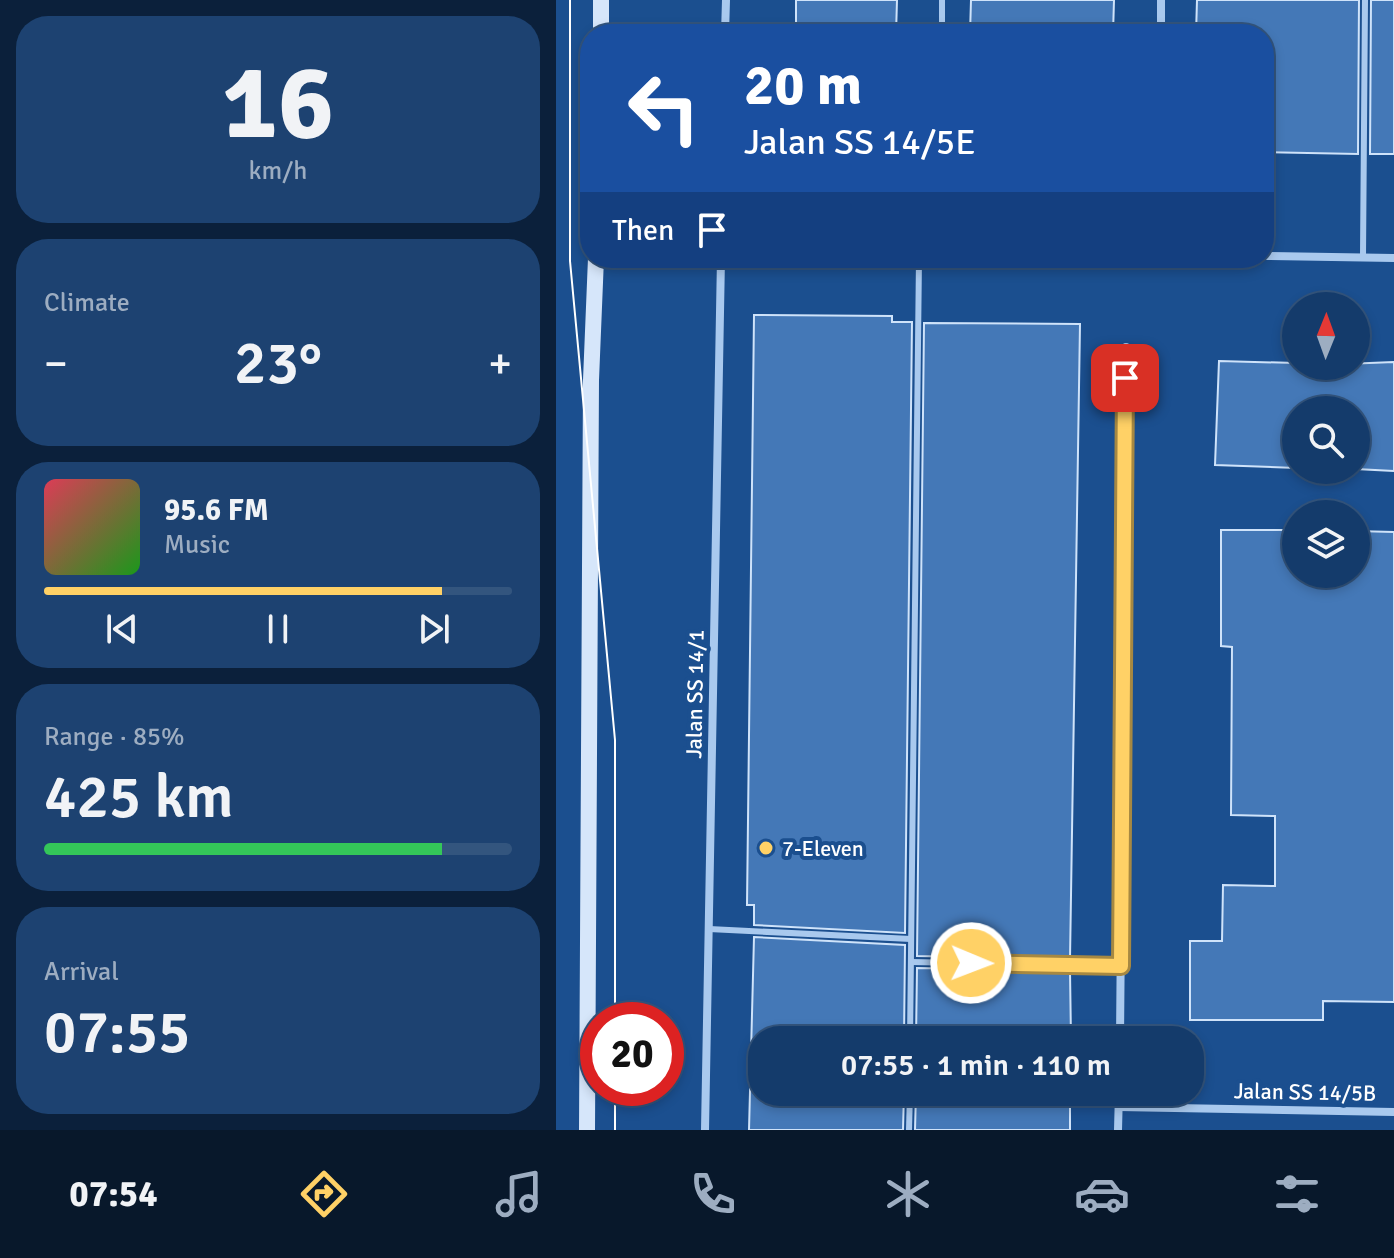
<!DOCTYPE html>
<meta charset="utf-8">
<style>
body{margin:0;font-family:Signika,sans-serif;background:#1d4271;color:#f1f3f6;height:100vh;display:flex;flex-direction:column;font-size:30px;white-space:nowrap}
*{box-sizing:border-box;margin:0}
p{font-size:26px;color:#9dadc1}
.icon{flex:none;width:44px;height:44px;fill:none;stroke:currentColor;stroke-width:2;stroke-linecap:round;stroke-linejoin:round}
.map{position:relative;flex:1;overflow:hidden}
.panel{display:flex;flex-direction:column;gap:16px;padding:16px;background:#0b203b;width:556px}
.panel>*{flex:none}
.guide{position:absolute;left:24px;top:24px;width:694px;height:244px;border-radius:32px;box-shadow:0 4px 12px #0003,0 0 0 2px #33557e;background:#1a4fa0;color:#fff;overflow:hidden}
.needle{width:52px;rotate:1deg}
.controls{position:absolute;left:726px;top:292px;display:grid;gap:16px}
.controls a{display:grid;place-items:center;width:88px;height:88px;border-radius:50%;background:#143b6b;box-shadow:0 4px 12px #0003,0 0 0 2px #33557e;font-size:40px}
.speed{position:absolute;left:24px;top:1002px;display:flex;gap:16px;font-size:40px;font-weight:700;text-align:center}
.speed>*{display:grid;place-content:center;width:104px;height:104px;border-radius:50%;background:#143b6b;box-shadow:0 4px 12px #0003,0 0 0 2px #33557e;line-height:1}
.speed .limit{border:12px solid #d22;background:#fff;color:#111}
.pin{position:absolute;display:grid;place-items:center;width:68px;height:68px;color:#fff;margin:-34px;border-radius:16px;box-shadow:0 4px 12px #0006}
.me{position:absolute;width:88px;margin:-44px;rotate:91deg;stroke-linejoin:round;filter:drop-shadow(0 0 6px #0008)}
.turn{display:flex;align-items:center;gap:28px;height:168px;padding:0 32px;font-size:36px}
.turn .icon{width:104px;height:104px;stroke-width:2.5}
.turn b{display:block;font-size:56px;line-height:68px}
.then{display:flex;align-items:center;height:76px;padding:0 32px;background:#0003;gap:16px;font-size:30px}
.big{font-size:60px;font-weight:600;line-height:1.1}
.panel .card{flex:1;display:flex;flex-direction:column;justify-content:center;gap:12px;min-width:0;padding:0 28px;border-radius:32px;background:#1d4271}
.panel .dial{align-items:center;gap:0}
.dial b{font-size:104px;line-height:1}
.song{display:flex;align-items:center;gap:24px}
.cover{width:96px;height:96px;border-radius:12px;background:linear-gradient(135deg,hsl(350 70% 55%),hsl(120 70% 35%))}
.played{height:8px;border-radius:4px;background:linear-gradient(90deg,#ffd166 85%,#33557e 85%)}
.keys{display:flex;justify-content:space-around;direction:ltr}
.heat{display:flex;justify-content:space-between;align-items:center;font-size:44px;direction:ltr}
.charge{height:12px;border-radius:6px;background:linear-gradient(90deg,#34c759 85%,#33557e 0)}
.trip{position:absolute;left:192px;top:1026px;width:456px;height:80px;border-radius:32px;background:#143b6b;box-shadow:0 4px 12px #0003,0 0 0 2px #33557e;font-weight:600;line-height:80px;text-align:center}
.tabs{display:flex;height:128px;justify-content:space-around;align-items:center;background:#08182b;color:#9dadc1}
.tabs .icon{width:56px;height:56px}
.tabs .current{color:#ffd166}
.tabs b{font-size:36px;color:#f1f3f6}
main{display:flex;flex:1;min-height:0}
.map>svg:first-child{display:block}
.building{fill:#4478b7;stroke:#cfe3fa;stroke-width:2}
.lines{fill:none;stroke-linecap:round;stroke-linejoin:round}
.lane{stroke:#a9c9ee;stroke-width:6}
.street{stroke:#a9c9ee;stroke-width:8}
.secondary{stroke:#d6e6fa;stroke-width:16}
.tram{stroke:#fff;stroke-width:2}
.route-casing{stroke:#a68842;stroke-width:20}
.route{stroke:#ffd166;stroke-width:14}
.poi-dot{fill:#ffd166;stroke:#1b4f8f;stroke-width:3}
.labels{text-anchor:middle;dominant-baseline:central;stroke-width:8;stroke-linejoin:round;paint-order:stroke}
.street-label{font-size:22px;fill:#fff;stroke:#1b4f8f}
.poi-label{font-size:22px;fill:#fff;stroke:#1b4f8f;text-anchor:start}
</style>
<main>
<section class="panel">
<div class="card dial"><b>16</b><p>km/h</p></div>
<div class="card"><p>Climate</p>
<div class="heat"><a>−</a><b class="big">23°</b><a>+</a></div>
</div>
<div class="card">
<div class="song"><i class="cover"></i><div><b>95.6 FM</b><p>Music</p></div></div>
<div class="played"></div>
<div class="keys"><svg class="icon" aria-label="previous" viewBox="0 0 24 24"><path d="M18 5L8 12l10 7zM5 5v14"/></svg><svg class="icon" aria-label="pause" viewBox="0 0 24 24"><path d="M8 5v14M16 5v14"/></svg><svg class="icon" aria-label="next" viewBox="0 0 24 24"><path d="M6 5l10 7-10 7zM19 5v14"/></svg></div>
</div>
<div class="card"><p>Range · 85%</p><b class="big">425 km</b><div class="charge"></div></div>
<div class="card"><p>Arrival</p><b class="big">07:55</b></div>
</section>
<div class="map">
<svg width="838" height="1130" viewBox="0 0 838 1130">
<rect width="100%" height="100%" fill="#1b4f8f"/>
<g class="building">
<path d="M240 0H341L340 34H240Z"/>
<path d="M415 0H558L557 34H414Z"/>
<path d="M641 0H803L802 154 708 152V34H640Z"/>
<path d="M815 0H838V154H814Z"/>
<path d="M198 315 336 316V322H356L349 933 198 925V905H191Z"/>
<path d="M368 323 524 324 514 959 361 956Z"/>
<path d="M663 361 740 363V366L838 362V471L800 469V410H740V468L659 465Z"/>
<path d="M665 530H740V574H800V531L838 532V1002L767 1001V1020H634V941H666L667 885 719 886V816L675 815 676 647 665 646Z"/>
<path d="M198 937 349 945 348 1040H206V1092H348L347 1130H193Z"/>
<path d="M361 968 514 971 515 1040H360Z"/>
<path d="M360 1092H514V1130H359Z"/>
</g>
<g class="lines">
<g class="lane">
<path d="M386 34V0"/>
<path d="M807 257 809 0"/>
<path d="M153 929 355 939"/>
<path d="M355 962 565 966"/>
<path d="M354 1040 363 258"/>
<path d="M353 1130 354 1092"/>
</g>
<g class="street">
<path d="M169 34 170 0"/>
<path d="M605 34V0"/>
<path d="M708 256 838 258"/>
<path d="M564 1040 570 347"/>
<path d="M563 1107 838 1112"/>
<path d="M149 1130 165 258"/>
<path d="M562 1130 563 1092"/>
</g>
<g class="secondary">
<path d="M45 34V0"/>
<path d="M31 1130 35 380 40 258"/>
</g>
<g class="tram">
<path d="M14 0V261L59 740V1020"/>
<path d="M59 1130V1088"/>
</g>
</g>
<g class="lines">
<g class="route-casing">
<path id="route" d="M415 963 565 966 569 378"/>
</g>
<use href="#route" class="route"/>
</g>
<circle class="poi-dot" cx="210" cy="848" r="8"/>
<g class="labels">
<g class="street-label">
<text transform="translate(139 694) rotate(-89)">Jalan SS 14/1</text>
<text transform="translate(749 1092) rotate(1)">Jalan SS 14/5B</text>
</g>
<g class="poi-label">
<text x="226" y="848">7-Eleven</text>
</g>
</g>
</svg>
<div class="controls">
<a><svg class="needle" viewBox="-14 -14 28 28"><path d="M0-13l5 13h-10z" fill="#e53935"/><path d="M0 13l5-13h-10z" fill="#9dadc1"/></svg></a>
<a><svg class="icon" aria-label="search" viewBox="0 0 24 24"><circle cx="10" cy="10" r="6"/><path d="M15 15l6 6"/></svg></a>
<a><svg class="icon" aria-label="layers" viewBox="0 0 24 24"><path d="M12 4l9 5-9 5-9-5zM3 14l9 5 9-5"/></svg></a>
</div>
<div class="speed"><div class="limit">20</div></div>
<div class="pin" style="left:569px;top:378px;background:#d93025"><svg class="icon" aria-label="arrive" viewBox="0 0 24 24"><path d="M6 21V4h12l-3 4 3 4H6"/></svg></div>
<svg class="me" style="left:415px;top:963px" viewBox="-20 -20 40 40"><circle r="17" fill="#ffd166" stroke="#fff" stroke-width="3"/><path d="M0-11L8 9 0 5-8 9z" fill="#fff"/></svg>
<div class="trip">07:55 · 1 min · 110 m</div>
<div class="guide">
<div class="turn"><svg class="icon" aria-label="left" viewBox="0 0 24 24"><path d="M17 20v-9H6M10 6l-5 5 5 5"/></svg><div><b>20 m</b>Jalan SS 14/5E</div></div>
<div class="then">Then<svg class="icon" aria-label="arrive" viewBox="0 0 24 24"><path d="M6 21V4h12l-3 4 3 4H6"/></svg></div>
</div>
</div>
</main>
<nav class="tabs">
<b>07:54</b>
<svg class="icon current" aria-label="directions" viewBox="0 0 24 24"><path d="M12 3l9 9-9 9-9-9zM9 14v-3h6M13 9l2 2-2 2"/></svg>
<svg class="icon" aria-label="music" viewBox="0 0 24 24"><path d="M9 18V5l10-2v13"/><circle cx="6" cy="18" r="3"/><circle cx="16" cy="16" r="3"/></svg>
<svg class="icon" aria-label="phone" viewBox="0 0 24 24"><path d="M5 4h4l2 5-3 2q2 4 5 5l2-3 5 2v4C11 20 4 13 5 4z"/></svg>
<svg class="icon" aria-label="climate" viewBox="0 0 24 24"><path d="M12 3v18M4 7l16 10M4 17L20 7"/></svg>
<svg class="icon" aria-label="car" viewBox="0 0 24 24"><path d="M5 17H2v-5l4-1 3-4h7l3 4 3 1v5h-3M9 17h6M6 11h13"/><circle cx="7" cy="17" r="2"/><circle cx="17" cy="17" r="2"/></svg>
<svg class="icon" aria-label="filters" viewBox="0 0 24 24"><path d="M4 7h16M4 17h16"/><circle cx="9" cy="7" r="2"/><circle cx="15" cy="17" r="2"/></svg>
</nav>
